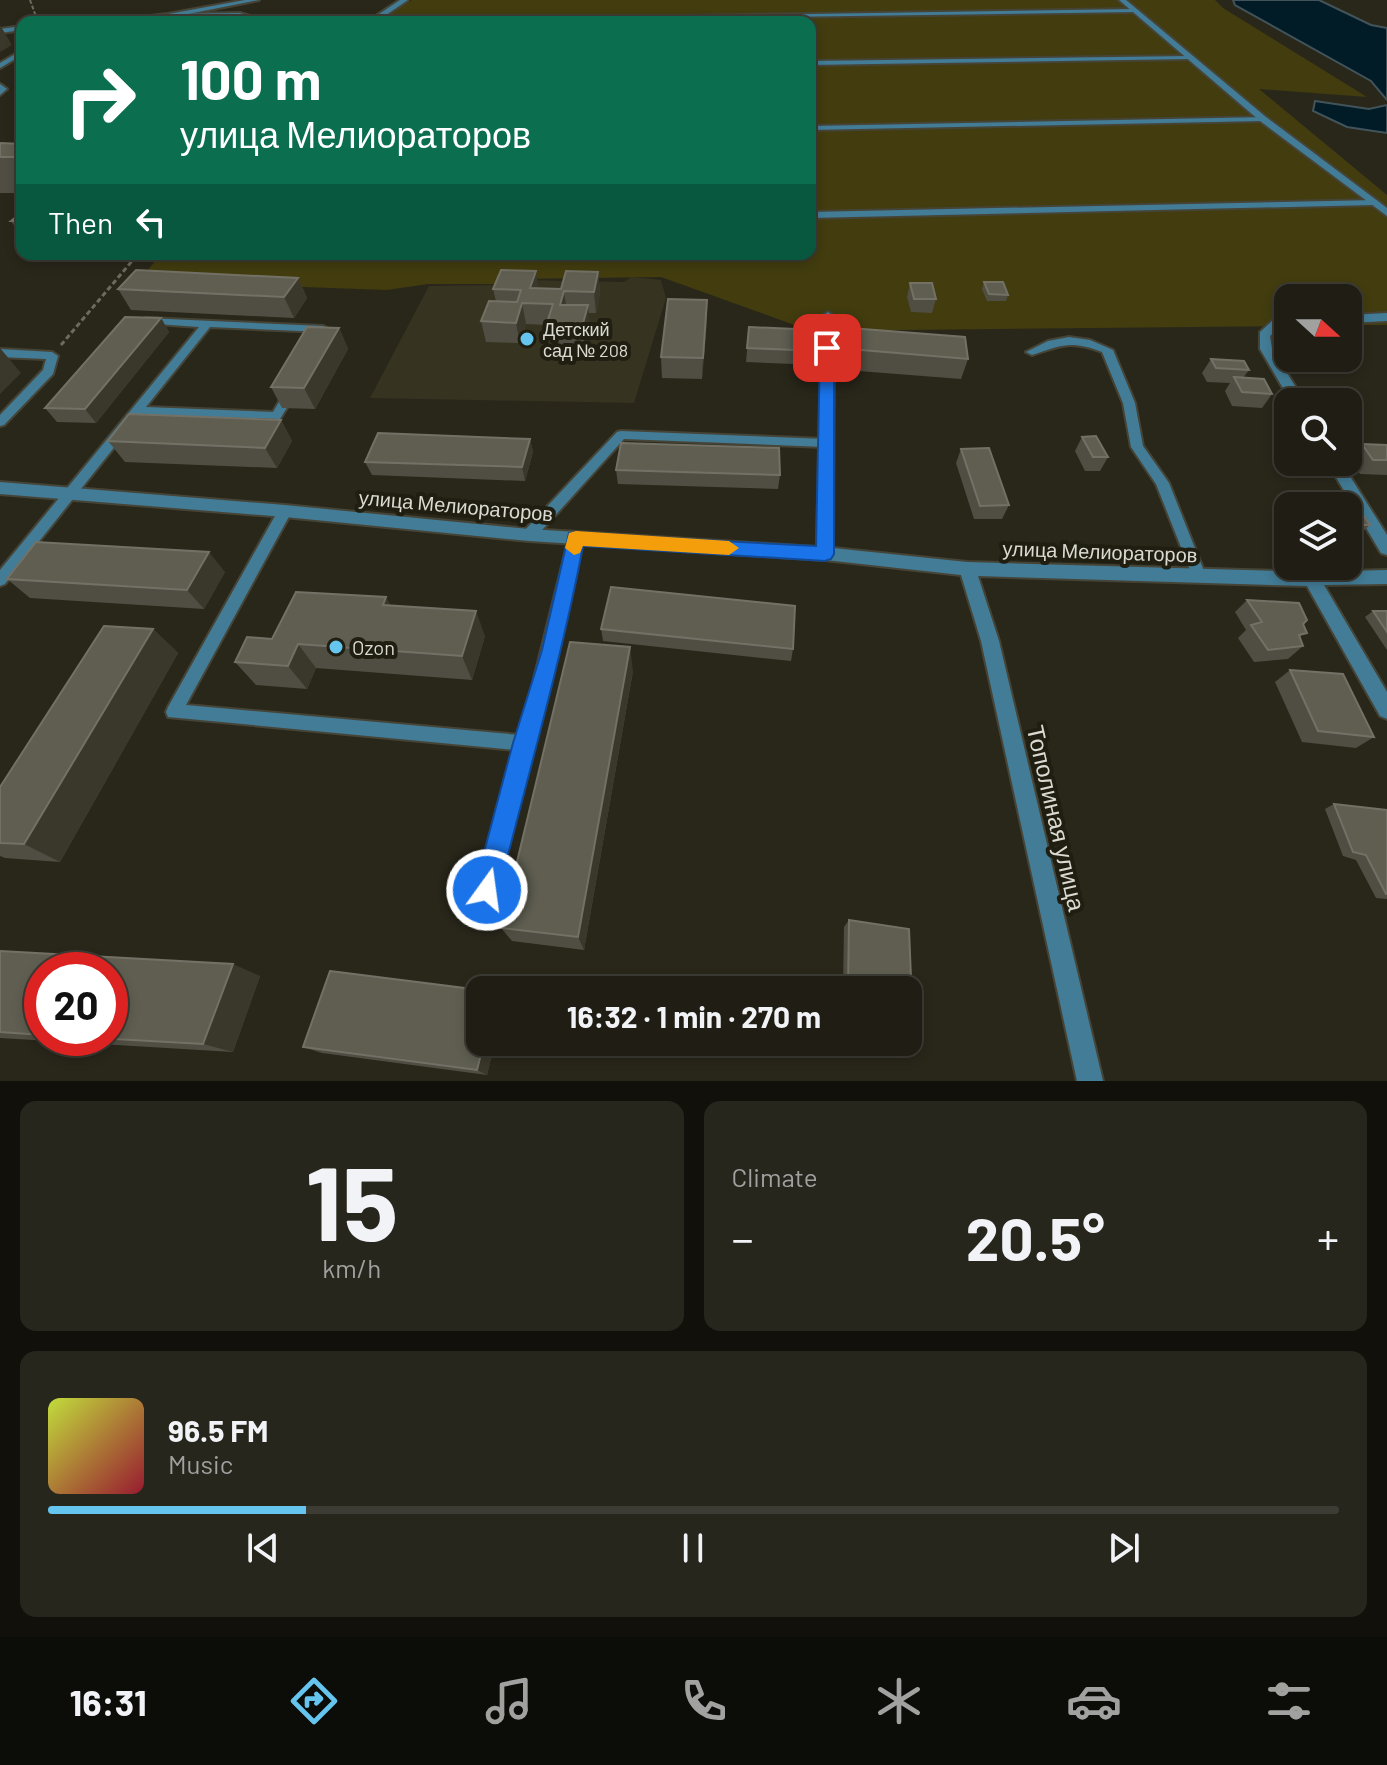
<!DOCTYPE html>
<meta charset="utf-8">
<style>
body{margin:0;font-family:Barlow,sans-serif;background:#27261d;color:#f1f3f6;height:100vh;display:flex;flex-direction:column;font-size:30px;white-space:nowrap}
*{box-sizing:border-box;margin:0}
p{font-size:26px;color:#a1a2a0}
.icon{flex:none;width:44px;height:44px;fill:none;stroke:currentColor;stroke-width:2;stroke-linecap:round;stroke-linejoin:round}
.map{position:relative;height:1081px;overflow:hidden}
.sheet{display:flex;flex-direction:column;gap:20px;padding:20px;background:#11100b;flex:1}
.sheet>*{flex:none}
.guide{position:absolute;left:16px;top:16px;width:800px;height:244px;border-radius:16px;box-shadow:0 4px 12px #0003,0 0 0 2px #3c3b34;background:#0b6e4f;color:#fff;overflow:hidden}
.needle{width:52px;rotate:111deg}
.fabs{position:absolute;left:1274px;top:284px;display:grid;gap:16px}
.fabs a{display:grid;place-items:center;width:88px;height:88px;border-radius:16px;background:#1f1d14;box-shadow:0 4px 12px #0003,0 0 0 2px #3c3b34;font-size:40px}
.speed{position:absolute;left:24px;top:952px;display:flex;gap:16px;font-size:40px;font-weight:700;text-align:center}
.speed>*{display:grid;place-content:center;width:104px;height:104px;border-radius:50%;background:#1f1d14;box-shadow:0 4px 12px #0003,0 0 0 2px #3c3b34;line-height:1}
.speed .limit{border:12px solid #d22;background:#fff;color:#111}
.pin{position:absolute;display:grid;place-items:center;width:68px;height:68px;color:#fff;margin:-34px;border-radius:16px;box-shadow:0 4px 12px #0006}
.me{position:absolute;width:88px;margin:-44px;rotate:14deg;stroke-linejoin:round;filter:drop-shadow(0 0 6px #0008)}
.turn{display:flex;align-items:center;gap:28px;height:168px;padding:0 32px;font-size:36px}
.turn .icon{width:104px;height:104px;stroke-width:2.5}
.turn b{display:block;font-size:56px;line-height:68px}
.then{display:flex;align-items:center;height:76px;padding:0 32px;background:#0003;gap:16px;font-size:30px}
.big{font-size:60px;font-weight:700;line-height:1.1}
.sheet .card{flex:1;display:flex;flex-direction:column;justify-content:center;gap:12px;min-width:0;padding:0 28px;border-radius:16px;background:#27261d}
.sheet .dial{align-items:center;gap:0}
.dial b{font-size:104px;line-height:1}
.song{display:flex;align-items:center;gap:24px}
.cover{width:96px;height:96px;border-radius:12px;background:linear-gradient(135deg,hsl(70 70% 55%),hsl(350 70% 35%))}
.played{height:8px;border-radius:4px;background:linear-gradient(90deg,#65c5ef 20%,#3c3b34 20%)}
.keys{display:flex;justify-content:space-around;direction:ltr}
.heat{display:flex;justify-content:space-between;align-items:center;font-size:44px;direction:ltr}
.sheet .tiles{flex:1;display:grid;gap:20px;grid-template-columns:1fr 1fr}
.card:last-child{grid-column:span 2}
.trip{position:absolute;left:466px;top:976px;width:456px;height:80px;border-radius:16px;background:#1f1d14;box-shadow:0 4px 12px #0003,0 0 0 2px #3c3b34;font-weight:700;line-height:80px;text-align:center}
.menu{display:flex;height:128px;justify-content:space-around;align-items:center;background:#0c0c08;color:#a1a2a0}
.menu .icon{width:56px;height:56px}
.menu .current{color:#65c5ef}
.menu b{font-size:36px;color:#f1f3f6}
.map>svg:first-child{display:block}
.built{fill:#363320}
.green{fill:#423c0f}
.water{fill:#011b27;stroke:#42545a;stroke-width:2}
.lines{fill:none;stroke-linecap:round;stroke-linejoin:round}
.service-casing{stroke:#454437;stroke-width:4}
.minor-casing{stroke:#454437;stroke-width:4}
.path-far1{stroke:#6d6b60;stroke-width:2;stroke-dasharray:4 2;stroke-linecap:butt}
.path{stroke:#6d6b60;stroke-width:3;stroke-dasharray:5 3;stroke-linecap:butt}
.service{fill:#437c96;fill-rule:evenodd}
.minor{fill:#437c96;fill-rule:evenodd}
.wall{fill:#504e42;fill-rule:evenodd}
.shaded-wall{fill:#3a382b}
.building{fill:#5f5e51;stroke:#737166;stroke-width:2}
.route{fill:#1a73e8;stroke:#114b97;stroke-width:2}
.slow{fill:#f59e0b}
.poi-dot{fill:#65c5ef;stroke:#1f1e11;stroke-width:3}
.labels{text-anchor:middle;dominant-baseline:central;stroke-width:8;stroke-linejoin:round;paint-order:stroke}
.far-poi-label{font-size:18px;fill:#dbdad2;stroke:#1f1e11;text-anchor:start}
.street-label{font-size:20px;fill:#dbdad2;stroke:#1f1e11}
.poi-label{font-size:20px;fill:#dbdad2;stroke:#1f1e11;text-anchor:start}
.near-street-label{font-size:24px;fill:#dbdad2;stroke:#1f1e11}
</style>
<div class="map">
<svg width="1387" height="1081" viewBox="0 0 1387 1081">
<rect width="100%" height="100%" fill="#29271a"/>
<path class="built" d="M631 277 661 280 666 298 634 403 370 398 429 286 509 285 519 280 624 282Z"/>
<path class="green" d="M412 0H1215L1223 8 1367 97 1259 89 1387 195V325H1348V298H1288V326L811 331 661 277 518 279 507 284H428L387 290 139 281 161 254H810V22H377Z"/>
<g class="water">
<path d="M1233 0H1319L1371 25 1387 28V100L1371 81 1235 5Z"/>
<path d="M1315 101 1369 109 1387 105V133L1347 127 1313 111Z"/>
</g>
<g class="lines">
<g class="service-casing">
<g id="service">
<path d="M1136 9 1134 12 421 22 424 20Z"/>
<path d="M240 13 270 22H260L240 17 168 18 165 16 168 14Z"/>
<path d="M1191 56 1189 59 810 65V61Z"/>
<path d="M1266 117 1267 119 1263 121 810 130V126Z"/>
<path d="M1376 200 1378 202 1373 205 810 218V212Z"/>
<path d="M146 318 323 326 328 329 323 332 210 327 146 407 273 412 286 390H294L296 393 280 419 140 415 5 584 0 586V570L199 327 142 323 141 321Z"/>
<path d="M1069 337 1090 340 1113 350 1135 403 1143 446 1169 483 1206 576 1204 580H1194L1156 484 1131 447 1123 403 1102 352C1071 340 1062 345 1032 355L1026 352 1048 341Z"/>
<path d="M0 349 52 352 58 356 53 374 4 425 0 426V415L43 370 46 359 0 357Z"/>
<path d="M621 431 825 439 831 443 825 447 624 439 534 539H524L522 535 524 531 617 432Z"/>
<path d="M285 506 292 511 186 705 520 735 569 538 571 534H581L583 538 550 681 486 926 479 929 472 926 469 919 516 750 168 717 166 712 168 707 280 507Z"/>
</g>
</g>
<g class="minor-casing">
<g id="minor">
<path d="M245 0H259L168 18 96 22 168 14Z"/>
<path d="M400 0H408L376 22H367Z"/>
<path d="M1119 0H1126L1266 117 1387 208V216L1260 121Z"/>
<path d="M22 26V30L0 33V29Z"/>
<path d="M22 50V55L0 68V63Z"/>
<path d="M0 84 7 89 0 95Z"/>
<path d="M828 312 834 316 833 548 967 562 1312 572 1387 570V584L1324 585 1387 692V719L1380 716 1307 586 978 576 999 641 1103 1081H1077L981 641 961 575 825 560 529 541 285 517 0 494V482L285 505 529 529 817 547 822 316Z"/>
<path d="M1387 313V321L1348 323V315Z"/>
<path d="M1288 319V327H1280L1270 336 1272 349 1305 402H1291L1260 349V332L1272 321Z"/>
<path d="M1327 462H1341L1387 535V555L1381 553Z"/>
</g>
</g>
<path class="path-far1" d="M30 0 38 22"/>
<path class="path" d="M61 345 138 254"/>
<use href="#service" class="service"/>
<use href="#minor" class="minor"/>
</g>
<g class="wall">
<path d="M0 143 22 144V193H0Z"/>
<path d="M22 212V234H20L11 221Z"/>
<path d="M598 272 600 293 596 313H588L590 326 585 348 550 347 547 325 526 324 520 343 486 342 481 321 496 301 493 289H561Z"/>
<path d="M298 278 307 298 294 318 131 310 118 289Z"/>
<path d="M984 282 1008 295 1006 301H987L982 289Z"/>
<path d="M910 283 936 299 932 313 911 312 907 297Z"/>
<path d="M161 318 169 332 96 423 57 422 45 408Z"/>
<path d="M707 320 702 379 662 378 661 357Z"/>
<path d="M749 327 795 350 793 364 746 362Z"/>
<path d="M339 328 348 349 315 409 282 408 271 387Z"/>
<path d="M850 328 968 359 961 379 846 370V349Z"/>
<path d="M1211 359 1249 370 1243 378 1272 394 1262 408 1232 406 1225 391 1230 383 1207 382 1202 373Z"/>
<path d="M281 420 292 441 277 468 125 462 108 441Z"/>
<path d="M1082 437 1108 457 1100 471H1085L1075 451Z"/>
<path d="M530 439 533 452 525 481 372 475 365 462Z"/>
<path d="M1362 444 1387 445V475L1360 474 1349 458Z"/>
<path d="M961 449 1009 505 1002 519H974L956 463Z"/>
<path d="M616 470 780 475 778 489 618 484Z"/>
<path d="M1302 499 1353 500 1370 525 1355 538H1348V506H1295Z"/>
<path d="M225 572 204 609 30 598 7 579Z"/>
<path d="M1247 600 1303 624 1300 638 1303 646 1288 659 1254 662 1238 638 1246 630 1235 612Z"/>
<path d="M391 606 485 636 472 680 316 668 307 689 256 685 235 662 272 639Z"/>
<path d="M1373 611H1387V650L1365 617Z"/>
<path d="M153 629 178 653 60 862 5 858 0 856V787Z"/>
<path d="M601 629 793 649 791 661 603 641Z"/>
<path d="M1290 670 1374 737 1356 748 1302 742 1275 682Z"/>
<path d="M633 671 584 950 512 941 501 928Z"/>
<path d="M1334 804 1387 810V899L1376 898 1356 860 1343 856 1325 809Z"/>
<path d="M849 920 909 929 914 1051 906 1055 843 1045V1042H908V990H843L844 927Z"/>
<path d="M0 951 260 976 233 1052 0 1038ZM42 970 110 1038H42Z"/>
<path d="M495 1042 487 1075 322 1053 303 1047Z"/>
</g>
<g class="shaded-wall">
<path d="M0 25 12 45 0 52Z"/>
<path d="M536 271 539 291 530 288Z"/>
<path d="M598 272 600 293 596 313 594 292Z"/>
<path d="M298 278 307 298 294 318 284 297Z"/>
<path d="M564 291 567 312 560 305Z"/>
<path d="M707 300V320L702 379 703 358Z"/>
<path d="M522 303 526 324 520 343 516 323Z"/>
<path d="M588 305 590 326 585 348 582 327Z"/>
<path d="M161 318 169 332 96 423 85 409Z"/>
<path d="M339 328 348 349 315 409 304 388Z"/>
<path d="M0 348 21 373 0 394Z"/>
<path d="M281 420 292 441 277 468 265 448Z"/>
<path d="M530 439 533 452 525 481 522 467Z"/>
<path d="M209 552 225 572 204 609 187 590Z"/>
<path d="M386 597 400 622 383 605Z"/>
<path d="M476 611 485 636 472 680 462 656Z"/>
<path d="M153 629 178 653 60 862 24 844Z"/>
<path d="M298 644 316 668 307 689 288 666Z"/>
<path d="M630 647 633 671 584 950 578 937Z"/>
<path d="M233 964 260 976 233 1052 203 1044Z"/>
<path d="M484 1042H495L487 1075 477 1070Z"/>
</g>
<g class="building">
<path d="M0 143 22 144V157H0Z"/>
<path d="M22 212V221H11Z"/>
<path d="M136 270 298 278 284 297 118 289Z"/>
<path d="M501 270 536 271 530 288 561 289 566 271 598 272 594 292 564 291 560 305H588L582 327 546 326 553 304 522 303 516 323 481 321 489 301 517 302 521 290 493 289Z"/>
<path d="M984 282H1003L1008 295 989 294Z"/>
<path d="M910 283H932L936 299H914Z"/>
<path d="M668 299 707 300 703 358 661 357Z"/>
<path d="M125 317 161 318 85 409 45 408Z"/>
<path d="M307 327 339 328 304 388 271 387Z"/>
<path d="M749 327 795 329V350L747 348Z"/>
<path d="M850 328 965 337 968 359 850 349Z"/>
<path d="M1211 359 1244 361 1249 370 1216 368Z"/>
<path d="M1234 377 1264 379 1272 394 1242 392Z"/>
<path d="M129 414 281 420 265 448 108 441Z"/>
<path d="M378 433 530 439 522 467 365 462Z"/>
<path d="M1096 436 1108 457H1093L1082 437Z"/>
<path d="M621 443 779 448 780 475 616 470Z"/>
<path d="M1362 444 1387 445V460H1373Z"/>
<path d="M989 448 1009 505 980 506 961 449Z"/>
<path d="M1302 499 1353 500 1370 525H1348V506H1306Z"/>
<path d="M36 542 209 552 187 590 7 579Z"/>
<path d="M611 587 795 606 793 649 601 629Z"/>
<path d="M296 592 386 597 383 605 476 611 462 656 298 644 288 666 235 662 247 637 272 639Z"/>
<path d="M1247 600 1299 603 1307 620 1303 624 1307 633 1299 635 1303 646 1268 650 1251 625 1262 622Z"/>
<path d="M1373 611H1387V632Z"/>
<path d="M104 626 153 629 24 844 0 843V787Z"/>
<path d="M570 642 630 647 578 937 501 928Z"/>
<path d="M1290 670 1343 674 1374 737 1318 731Z"/>
<path d="M1334 804 1387 810V894H1386L1366 855 1353 852Z"/>
<path d="M849 920 909 929 914 1051 852 1042H908V990H848Z"/>
<path d="M0 951 233 964 203 1044 97 1038H110V970H42V1035L0 1032Z"/>
<path d="M330 971 480 990V1042H484L477 1070 303 1047Z"/>
</g>
<path class="route" d="M827 343 834 348V554L831 559 825 561 583 546C561 662 528 775 499 890L496 898 487 902 478 898 474 890 513 743 542 650 569 533 816 546 820 348Z"/>
<path class="slow" d="M576 531 729 541 739 548 729 555 583 546 580 553 574 555 565 548 569 533Z"/>
<g class="poi-dot">
<circle cx="527" cy="339" r="8"/>
<circle cx="336" cy="647" r="8"/>
</g>
<g class="labels">
<g class="far-poi-label">
<text x="543" y="329">Детский<tspan x="543" dy="21">сад № 208</tspan></text>
</g>
<g class="street-label">
<text transform="translate(456 505) rotate(5)">улица Мелиораторов</text>
<text transform="translate(1100 551) rotate(2)">улица Мелиораторов</text>
</g>
<g class="poi-label">
<text x="352" y="647">Ozon</text>
</g>
<g class="near-street-label">
<text transform="translate(1057 818) rotate(77)">Тополиная улица</text>
</g>
</g>
</svg>
<div class="fabs">
<a><svg class="needle" viewBox="-14 -14 28 28"><path d="M0-13l5 13h-10z" fill="#e53935"/><path d="M0 13l5-13h-10z" fill="#a1a2a0"/></svg></a>
<a><svg class="icon" aria-label="search" viewBox="0 0 24 24"><circle cx="10" cy="10" r="6"/><path d="M15 15l6 6"/></svg></a>
<a><svg class="icon" aria-label="layers" viewBox="0 0 24 24"><path d="M12 4l9 5-9 5-9-5zM3 14l9 5 9-5"/></svg></a>
</div>
<div class="speed"><div class="limit">20</div></div>
<div class="pin" style="left:827px;top:348px;background:#d93025"><svg class="icon" aria-label="arrive" viewBox="0 0 24 24"><path d="M6 21V4h12l-3 4 3 4H6"/></svg></div>
<svg class="me" style="left:487px;top:890px" viewBox="-20 -20 40 40"><circle r="17" fill="#1a73e8" stroke="#fff" stroke-width="3"/><path d="M0-11L8 9 0 5-8 9z" fill="#fff"/></svg>
<div class="trip">16:32 · 1 min · 270 m</div>
<div class="guide">
<div class="turn"><svg class="icon" aria-label="right" viewBox="0 0 24 24"><path d="M7 20v-9h11M14 6l5 5-5 5"/></svg><div><b>100 m</b>улица Мелиораторов</div></div>
<div class="then">Then<svg class="icon" aria-label="left" viewBox="0 0 24 24"><path d="M17 20v-9H6M10 6l-5 5 5 5"/></svg></div>
</div>
</div>
<section class="sheet">
<div class="tiles">
<div class="card dial"><b>15</b><p>km/h</p></div>
<div class="card"><p>Climate</p>
<div class="heat"><a>−</a><b class="big">20.5°</b><a>+</a></div>
</div>
<div class="card">
<div class="song"><i class="cover"></i><div><b>96.5 FM</b><p>Music</p></div></div>
<div class="played"></div>
<div class="keys"><svg class="icon" aria-label="previous" viewBox="0 0 24 24"><path d="M18 5L8 12l10 7zM5 5v14"/></svg><svg class="icon" aria-label="pause" viewBox="0 0 24 24"><path d="M8 5v14M16 5v14"/></svg><svg class="icon" aria-label="next" viewBox="0 0 24 24"><path d="M6 5l10 7-10 7zM19 5v14"/></svg></div>
</div>
</div>
</section>
<nav class="menu">
<b>16:31</b>
<svg class="icon current" aria-label="directions" viewBox="0 0 24 24"><path d="M12 3l9 9-9 9-9-9zM9 14v-3h6M13 9l2 2-2 2"/></svg>
<svg class="icon" aria-label="music" viewBox="0 0 24 24"><path d="M9 18V5l10-2v13"/><circle cx="6" cy="18" r="3"/><circle cx="16" cy="16" r="3"/></svg>
<svg class="icon" aria-label="phone" viewBox="0 0 24 24"><path d="M5 4h4l2 5-3 2q2 4 5 5l2-3 5 2v4C11 20 4 13 5 4z"/></svg>
<svg class="icon" aria-label="climate" viewBox="0 0 24 24"><path d="M12 3v18M4 7l16 10M4 17L20 7"/></svg>
<svg class="icon" aria-label="car" viewBox="0 0 24 24"><path d="M5 17H2v-5l4-1 3-4h7l3 4 3 1v5h-3M9 17h6M6 11h13"/><circle cx="7" cy="17" r="2"/><circle cx="17" cy="17" r="2"/></svg>
<svg class="icon" aria-label="filters" viewBox="0 0 24 24"><path d="M4 7h16M4 17h16"/><circle cx="9" cy="7" r="2"/><circle cx="15" cy="17" r="2"/></svg>
</nav>
